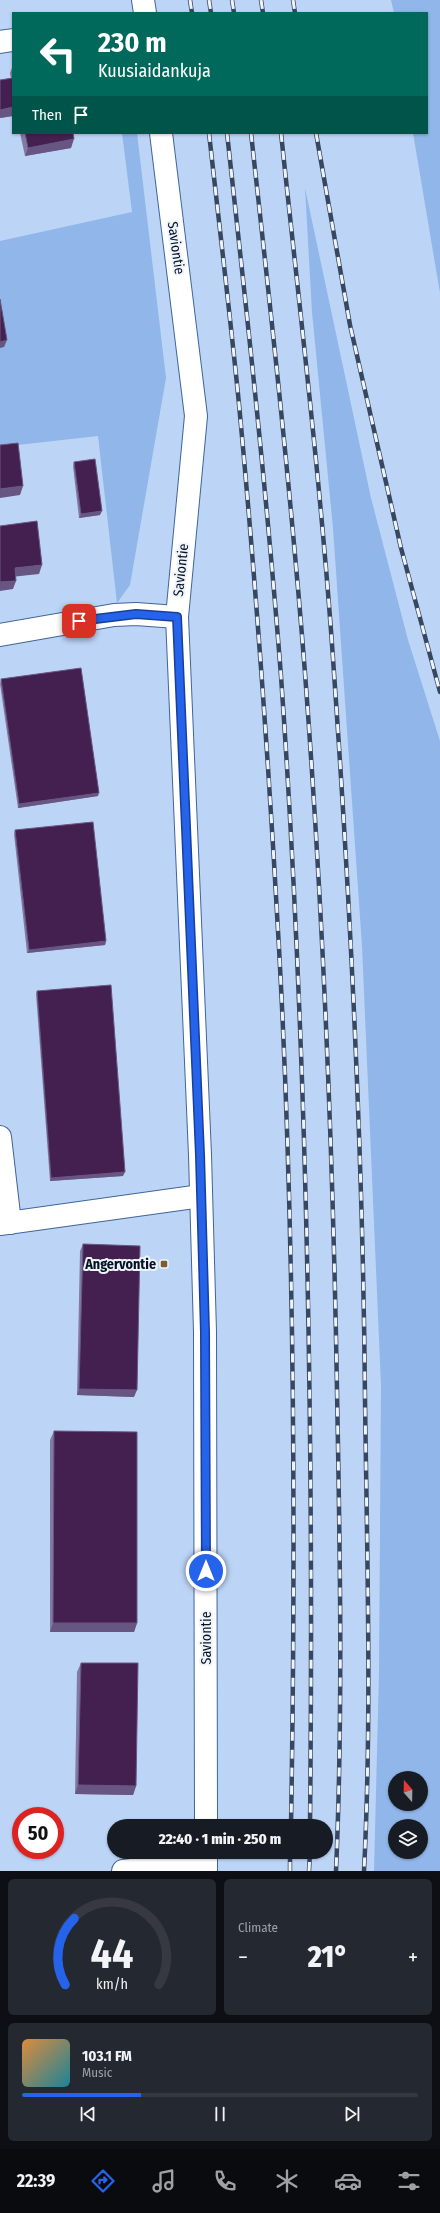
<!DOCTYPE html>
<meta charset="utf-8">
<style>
body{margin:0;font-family:"Fira Sans Condensed",sans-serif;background:#242831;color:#f1f3f6;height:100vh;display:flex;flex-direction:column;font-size:15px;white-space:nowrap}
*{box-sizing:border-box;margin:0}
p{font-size:13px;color:#9ea1a6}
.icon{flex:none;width:22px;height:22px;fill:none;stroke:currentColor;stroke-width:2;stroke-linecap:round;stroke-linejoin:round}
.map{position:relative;height:1871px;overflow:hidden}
.side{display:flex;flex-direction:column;gap:8px;padding:8px;background:#0d0f14;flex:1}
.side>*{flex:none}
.banner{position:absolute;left:12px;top:12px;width:416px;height:122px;border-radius:0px;box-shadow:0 1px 3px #0004;background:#00695c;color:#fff;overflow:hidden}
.needle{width:26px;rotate:340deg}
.fabs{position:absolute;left:388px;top:1771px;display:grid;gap:8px}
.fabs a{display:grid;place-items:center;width:40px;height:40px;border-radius:50%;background:#171b24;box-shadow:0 1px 3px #0004;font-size:20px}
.speed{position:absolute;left:12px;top:1807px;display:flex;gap:8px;font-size:20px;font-weight:700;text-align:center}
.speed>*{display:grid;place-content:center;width:52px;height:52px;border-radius:50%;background:#171b24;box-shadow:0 1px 3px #0004;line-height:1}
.speed .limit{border:6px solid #d22;background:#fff;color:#111}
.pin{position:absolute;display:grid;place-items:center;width:34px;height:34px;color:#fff;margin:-17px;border-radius:8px;box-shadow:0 2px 6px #0006}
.me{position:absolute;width:44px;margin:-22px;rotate:0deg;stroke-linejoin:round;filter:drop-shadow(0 0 3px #0008)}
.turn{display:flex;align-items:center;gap:14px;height:84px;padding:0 20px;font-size:18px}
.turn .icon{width:52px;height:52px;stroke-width:2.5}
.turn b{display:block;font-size:28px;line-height:34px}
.then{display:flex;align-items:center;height:38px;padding:0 20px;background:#0003;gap:8px;font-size:15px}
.big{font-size:30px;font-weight:800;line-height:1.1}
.side .card{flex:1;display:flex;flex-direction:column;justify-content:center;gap:6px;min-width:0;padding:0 14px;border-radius:6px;background:#242831}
.side .dial{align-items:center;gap:0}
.dial svg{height:104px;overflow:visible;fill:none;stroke:#363941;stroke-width:7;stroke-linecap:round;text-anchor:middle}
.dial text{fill:#f1f3f6;stroke:none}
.song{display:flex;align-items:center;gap:12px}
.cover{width:48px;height:48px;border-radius:6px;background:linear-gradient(135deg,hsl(30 70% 55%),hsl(190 70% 35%))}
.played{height:4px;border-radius:2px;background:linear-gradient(90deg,#2563eb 30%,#363941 30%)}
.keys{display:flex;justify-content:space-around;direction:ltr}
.heat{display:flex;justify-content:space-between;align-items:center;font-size:22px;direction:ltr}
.side .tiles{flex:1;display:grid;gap:8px;grid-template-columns:1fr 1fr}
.card:last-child{grid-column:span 2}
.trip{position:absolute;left:107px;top:1819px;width:226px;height:40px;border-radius:20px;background:#171b24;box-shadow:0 1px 3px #0004;font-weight:800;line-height:40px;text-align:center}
.dock{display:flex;height:64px;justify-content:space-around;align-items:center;background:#090b0e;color:#9ea1a6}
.dock .icon{width:28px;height:28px}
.dock .selected{color:#2563eb}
.dock b{font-size:18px;color:#f1f3f6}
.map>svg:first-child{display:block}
.green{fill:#90b6ea;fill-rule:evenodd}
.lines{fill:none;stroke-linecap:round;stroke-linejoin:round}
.minor-casing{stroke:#406598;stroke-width:24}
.secondary-casing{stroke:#406598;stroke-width:24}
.minor{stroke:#fff;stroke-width:22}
.secondary{stroke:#fff;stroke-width:22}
.rail-casing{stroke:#37475f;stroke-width:4.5}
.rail{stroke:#eff4fa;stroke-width:3;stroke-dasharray:9;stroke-linecap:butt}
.wall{fill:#807aa4}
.shaded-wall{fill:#685682}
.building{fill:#442050;stroke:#685682}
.route-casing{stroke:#184099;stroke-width:10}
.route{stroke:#2563eb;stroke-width:7}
.poi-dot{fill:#7b5f32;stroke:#eff4fa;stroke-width:1.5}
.labels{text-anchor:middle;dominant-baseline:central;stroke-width:4;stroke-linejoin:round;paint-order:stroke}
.street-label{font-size:14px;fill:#041125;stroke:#eff4fa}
.poi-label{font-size:14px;font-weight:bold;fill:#041125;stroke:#eff4fa;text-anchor:end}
</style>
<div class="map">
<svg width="440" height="1871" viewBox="0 0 440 1871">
<rect width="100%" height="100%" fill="#bcd5f7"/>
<g class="green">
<path d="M391 0H440V293L413 133H427V13H394Z"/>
<path d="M122 133H137L166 378 130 585 117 603 98 436 0 447V241L132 212Z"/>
<path d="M305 188 371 498 408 640 440 741V1871H374L379 1673 381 1385 362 946 333 528 312 312ZM395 1778H421V1804H395ZM395 1826H421V1852H395Z"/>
</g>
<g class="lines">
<g class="minor-casing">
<g id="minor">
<path d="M0 42 13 40"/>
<path d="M0 635 114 615 136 614 177 617"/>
<path d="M0 1137 10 1223"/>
<path d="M0 1224 201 1196"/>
<path d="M123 1871 166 1866 206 1867"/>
</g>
</g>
<g class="secondary-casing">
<g id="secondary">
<path d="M143 0 145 13"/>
<path d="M161 133 196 416 177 617 200 1155 205 1332 206 1826"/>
<path d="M206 1871V1852"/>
</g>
</g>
<use href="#minor" class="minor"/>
<use href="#secondary" class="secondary"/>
<g class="rail-casing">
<g id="rail">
<path d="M190 0 192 13"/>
<path d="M209 0 211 13"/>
<path d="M232 0 234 13"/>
<path d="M261 0 263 13"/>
<path d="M293 0 295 13"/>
<path d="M209 133C219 223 230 314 239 404 256 585 269 767 279 948 295 1240 296 1534 291 1826"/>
<path d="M227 133C247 314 267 495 281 676 308 1059 314 1443 310 1826"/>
<path d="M251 133C271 313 291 493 305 673 323 911 333 1151 337 1390 340 1550 343 1711 336 1871"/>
<path d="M281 133C300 313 322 493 334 673 351 914 363 1156 365 1398 367 1556 372 1714 364 1871"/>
<path d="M316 133 350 325 401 548 440 692"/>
<path d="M290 1871V1852"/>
<path d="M309 1871 310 1852"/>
</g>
</g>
<use href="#rail" class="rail"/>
</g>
<g class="wall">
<path d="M13 65V116L0 118V80L11 78 10 73Z"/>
<path d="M20 133H73L71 148 25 156Z"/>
<path d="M74 462 100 515 79 518 73 466Z"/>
<path d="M1 679 98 796 18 808 0 684Z"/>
<path d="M15 830 106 941 105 945 27 953 14 834Z"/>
<path d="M37 991 123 1176 50 1181 36 994Z"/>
<path d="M83 1244 134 1397 77 1395 80 1251Z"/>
<path d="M54 1431 137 1623 134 1632H50V1440Z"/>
<path d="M81 1663 136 1786 133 1795 75 1794 77 1672Z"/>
</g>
<g class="shaded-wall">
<path d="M13 107V116L0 118V110Z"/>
<path d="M74 139 71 148 25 156 28 148Z"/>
<path d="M7 340 4 347 0 348V342Z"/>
<path d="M23 486 20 495 0 498V489Z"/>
<path d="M102 511 100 515 79 518 81 514Z"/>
<path d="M42 565 39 574 11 577 15 568Z"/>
<path d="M16 581 13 589 0 591V582Z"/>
<path d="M99 793 98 796 18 808 19 804Z"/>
<path d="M106 941 105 945 27 953 29 950Z"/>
<path d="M125 1172 123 1176 50 1181 51 1178Z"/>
<path d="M79 1389 137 1390 134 1397 77 1395Z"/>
<path d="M53 1623H137L134 1632H50Z"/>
<path d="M78 1785 136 1786 133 1795 75 1794Z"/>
</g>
<g class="building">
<path d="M13 78V107L0 110V80Z"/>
<path d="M25 133H73L74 139 28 148Z"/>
<path d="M0 299 7 340 0 342Z"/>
<path d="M18 443 23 486 0 489V445Z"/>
<path d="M95 459 102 511 81 514 74 462Z"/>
<path d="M37 521 42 565 15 568 16 581 0 582V526Z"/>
<path d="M81 668 99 793 19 804 1 679Z"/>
<path d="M93 822 106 941 29 950 15 830Z"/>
<path d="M111 985 125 1172 51 1178 37 991Z"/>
<path d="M83 1244 140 1246 137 1390 79 1389Z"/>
<path d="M54 1431 137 1432V1623H53Z"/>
<path d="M81 1663H138L136 1786 78 1785Z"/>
</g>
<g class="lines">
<g class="route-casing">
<path id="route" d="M79 621 136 614 177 617 200 1155 205 1332 206 1571"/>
</g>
<use href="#route" class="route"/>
</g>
<rect class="poi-dot" x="160" y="1260" width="8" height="8" rx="2"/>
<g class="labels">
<g class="street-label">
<text transform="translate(176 248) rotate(82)">Saviontie</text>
<text transform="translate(181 570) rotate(-84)">Saviontie</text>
<text transform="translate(206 1638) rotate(-90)">Saviontie</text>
</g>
<g class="poi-label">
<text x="156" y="1264">Angervontie</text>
</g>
</g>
</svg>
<div class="fabs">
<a><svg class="needle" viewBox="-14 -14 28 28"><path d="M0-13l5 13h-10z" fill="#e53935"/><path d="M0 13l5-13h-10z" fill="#9ea1a6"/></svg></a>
<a><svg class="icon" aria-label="layers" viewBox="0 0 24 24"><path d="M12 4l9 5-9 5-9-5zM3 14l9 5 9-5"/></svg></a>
</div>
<div class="speed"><div class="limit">50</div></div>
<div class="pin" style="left:79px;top:621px;background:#d93025"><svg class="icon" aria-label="arrive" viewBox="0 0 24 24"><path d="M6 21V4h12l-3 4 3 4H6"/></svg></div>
<svg class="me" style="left:206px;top:1571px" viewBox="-20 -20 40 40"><circle r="17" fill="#2563eb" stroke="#fff" stroke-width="3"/><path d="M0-11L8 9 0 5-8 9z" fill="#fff"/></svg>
<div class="trip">22:40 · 1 min · 250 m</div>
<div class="banner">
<div class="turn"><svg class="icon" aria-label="left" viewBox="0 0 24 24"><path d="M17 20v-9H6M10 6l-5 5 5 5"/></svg><div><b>230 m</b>Kuusiaidankuja</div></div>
<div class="then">Then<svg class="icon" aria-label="arrive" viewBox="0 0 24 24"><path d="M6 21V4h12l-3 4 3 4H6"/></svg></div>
</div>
</div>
<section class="side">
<div class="tiles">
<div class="card dial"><svg viewBox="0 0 100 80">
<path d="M14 69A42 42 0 1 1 86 69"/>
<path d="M14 69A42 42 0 0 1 21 18" stroke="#2563eb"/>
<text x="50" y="56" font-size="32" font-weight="700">44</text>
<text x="50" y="72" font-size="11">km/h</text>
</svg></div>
<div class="card"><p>Climate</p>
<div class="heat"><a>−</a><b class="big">21°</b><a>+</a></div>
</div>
<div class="card">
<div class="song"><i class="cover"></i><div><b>103.1 FM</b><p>Music</p></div></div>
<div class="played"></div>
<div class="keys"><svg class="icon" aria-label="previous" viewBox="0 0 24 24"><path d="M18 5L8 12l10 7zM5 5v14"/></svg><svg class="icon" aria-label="pause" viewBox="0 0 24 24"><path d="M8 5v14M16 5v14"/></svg><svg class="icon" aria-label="next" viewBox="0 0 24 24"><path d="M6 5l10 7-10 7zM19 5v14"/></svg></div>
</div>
</div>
</section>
<nav class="dock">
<b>22:39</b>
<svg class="icon selected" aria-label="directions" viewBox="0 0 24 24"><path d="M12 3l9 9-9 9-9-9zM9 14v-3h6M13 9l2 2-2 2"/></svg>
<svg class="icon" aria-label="music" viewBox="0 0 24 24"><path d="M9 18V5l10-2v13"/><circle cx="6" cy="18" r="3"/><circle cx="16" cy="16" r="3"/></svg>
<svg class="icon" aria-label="phone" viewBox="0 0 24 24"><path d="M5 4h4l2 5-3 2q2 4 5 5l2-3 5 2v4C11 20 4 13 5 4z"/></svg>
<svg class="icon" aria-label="climate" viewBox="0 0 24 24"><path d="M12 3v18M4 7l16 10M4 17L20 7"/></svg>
<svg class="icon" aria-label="car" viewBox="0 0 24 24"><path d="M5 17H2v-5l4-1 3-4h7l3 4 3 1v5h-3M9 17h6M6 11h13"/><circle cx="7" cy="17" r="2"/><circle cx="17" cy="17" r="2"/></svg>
<svg class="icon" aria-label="filters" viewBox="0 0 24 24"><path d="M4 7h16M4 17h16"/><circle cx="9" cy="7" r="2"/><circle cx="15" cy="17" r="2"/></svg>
</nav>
